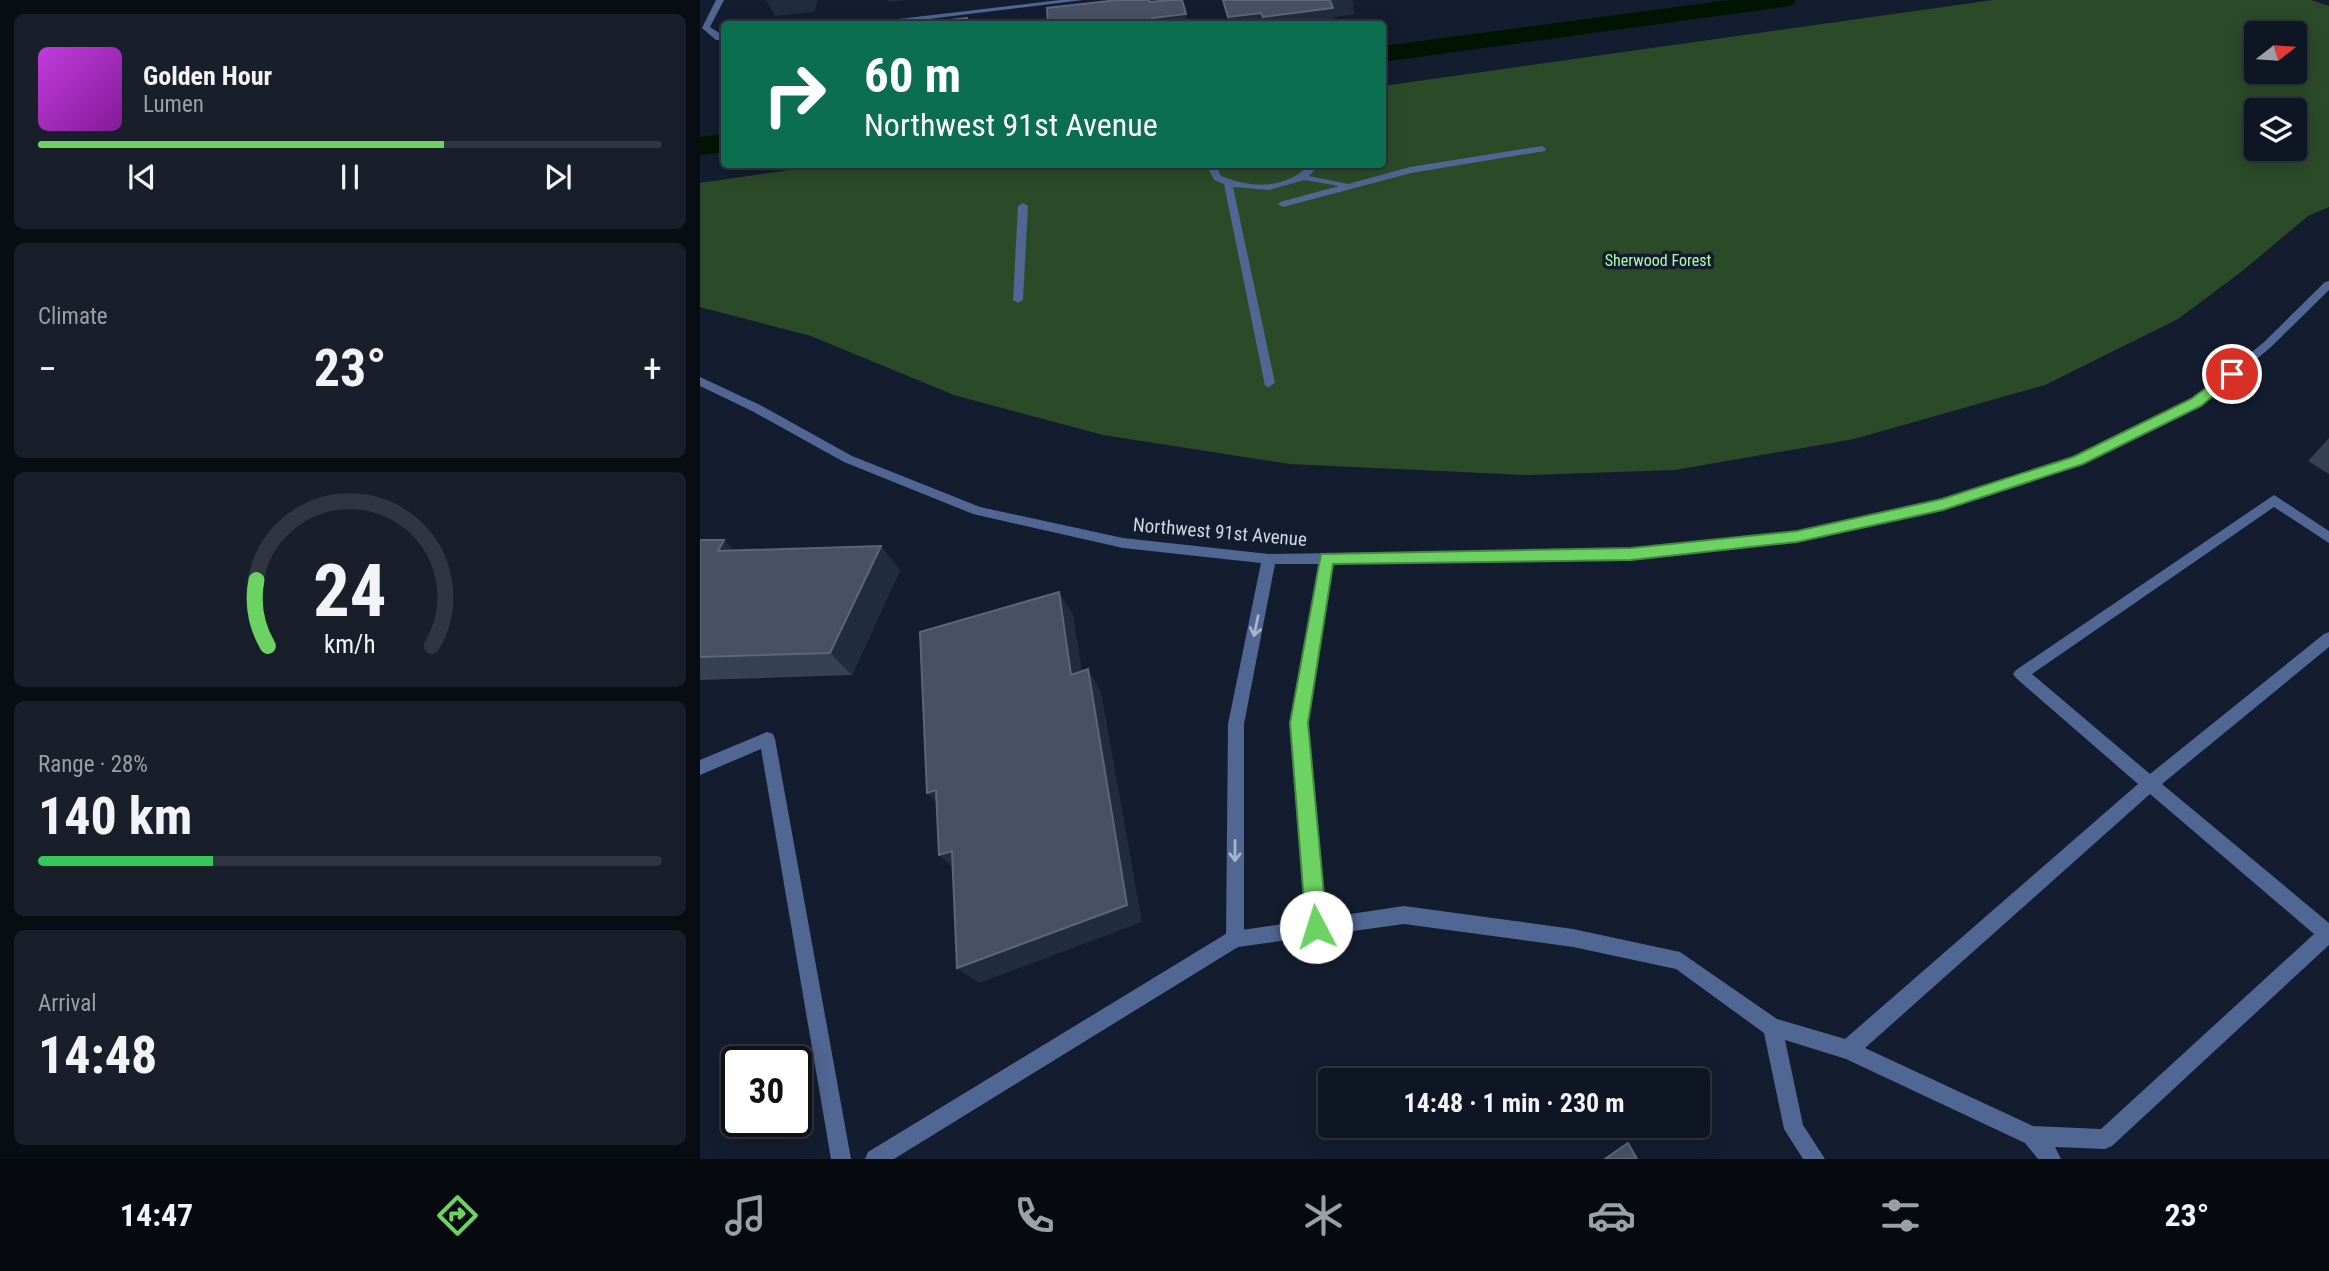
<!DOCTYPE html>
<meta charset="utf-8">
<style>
body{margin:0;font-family:"Roboto Condensed",sans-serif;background:#181f2b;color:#f1f3f6;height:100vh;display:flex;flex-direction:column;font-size:26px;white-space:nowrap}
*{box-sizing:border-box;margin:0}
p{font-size:23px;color:#9b9fa6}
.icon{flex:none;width:38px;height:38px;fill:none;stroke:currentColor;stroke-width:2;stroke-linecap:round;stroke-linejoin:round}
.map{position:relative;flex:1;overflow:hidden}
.side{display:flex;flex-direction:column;gap:14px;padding:14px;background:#080c13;width:700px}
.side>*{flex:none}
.banner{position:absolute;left:21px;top:21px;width:665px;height:147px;border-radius:7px;box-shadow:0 4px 18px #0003,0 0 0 2px #2f3541;background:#0b6e4f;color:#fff;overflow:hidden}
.needle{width:46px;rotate:73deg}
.tools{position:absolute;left:1544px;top:21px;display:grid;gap:14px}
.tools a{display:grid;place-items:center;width:63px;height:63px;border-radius:7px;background:#0f1623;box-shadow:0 4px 18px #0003,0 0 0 2px #2f3541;font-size:35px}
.speed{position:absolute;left:21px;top:1046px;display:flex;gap:14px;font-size:35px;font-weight:700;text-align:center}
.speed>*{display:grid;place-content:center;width:91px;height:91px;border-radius:50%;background:#0f1623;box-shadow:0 4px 18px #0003,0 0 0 2px #2f3541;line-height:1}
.speed .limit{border:4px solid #111;border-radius:10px;background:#fff;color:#111}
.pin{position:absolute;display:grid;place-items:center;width:60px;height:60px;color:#fff;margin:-30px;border:4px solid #fff;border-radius:50%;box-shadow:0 2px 7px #0007}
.me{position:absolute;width:77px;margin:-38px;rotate:355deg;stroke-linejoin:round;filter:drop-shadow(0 0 5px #0008)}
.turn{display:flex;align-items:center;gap:24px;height:147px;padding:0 28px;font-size:32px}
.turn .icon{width:91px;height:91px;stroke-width:2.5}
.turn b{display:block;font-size:49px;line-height:60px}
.big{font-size:52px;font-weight:700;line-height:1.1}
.side .card{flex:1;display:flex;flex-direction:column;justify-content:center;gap:10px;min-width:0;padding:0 24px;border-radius:10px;background:#181f2b}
.side .dial{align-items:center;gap:0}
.dial svg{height:182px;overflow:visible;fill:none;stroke:#2f3541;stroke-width:7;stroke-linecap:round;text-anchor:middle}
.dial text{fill:#f1f3f6;stroke:none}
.song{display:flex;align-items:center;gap:21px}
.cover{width:84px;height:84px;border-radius:10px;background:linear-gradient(135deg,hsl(290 70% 55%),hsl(290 70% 35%))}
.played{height:7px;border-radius:4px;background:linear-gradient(90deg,#6cd362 65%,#2f3541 65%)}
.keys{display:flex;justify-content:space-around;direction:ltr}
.heat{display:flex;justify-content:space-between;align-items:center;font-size:38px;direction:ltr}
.charge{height:10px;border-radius:5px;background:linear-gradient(90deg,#34c759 28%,#2f3541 0)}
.trip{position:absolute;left:618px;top:1068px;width:392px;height:70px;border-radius:7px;background:#0f1623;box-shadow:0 4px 18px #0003,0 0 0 2px #2f3541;font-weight:700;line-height:70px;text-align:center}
.tab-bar{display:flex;height:112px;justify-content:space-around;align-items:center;background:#06090e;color:#9b9fa6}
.tab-bar .icon{width:49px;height:49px}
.tab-bar .current{color:#6cd362}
.tab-bar b{font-size:32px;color:#f1f3f6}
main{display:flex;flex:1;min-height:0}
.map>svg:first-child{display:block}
.green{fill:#2b4b28;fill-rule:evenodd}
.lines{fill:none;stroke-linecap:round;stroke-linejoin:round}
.canal{fill:#001500;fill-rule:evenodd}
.lane{fill:#506693;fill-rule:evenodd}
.street{fill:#506693;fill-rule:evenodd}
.wall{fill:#374154}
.shaded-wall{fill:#222c3f}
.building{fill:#485163;stroke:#5d6677;stroke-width:2}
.oneway{stroke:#a9b4ca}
.route{fill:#6cd362;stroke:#468940;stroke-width:2}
.labels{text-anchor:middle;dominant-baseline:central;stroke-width:7;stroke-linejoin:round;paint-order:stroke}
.far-park-label{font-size:16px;fill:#aefca5;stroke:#141d2f}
.street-label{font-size:19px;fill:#cfd5e2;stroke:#141d2f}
</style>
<main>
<section class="side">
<div class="card">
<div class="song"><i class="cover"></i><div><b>Golden Hour</b><p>Lumen</p></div></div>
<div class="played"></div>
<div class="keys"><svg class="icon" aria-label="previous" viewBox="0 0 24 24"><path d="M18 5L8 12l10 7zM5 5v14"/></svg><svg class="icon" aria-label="pause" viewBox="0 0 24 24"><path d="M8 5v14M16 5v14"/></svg><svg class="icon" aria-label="next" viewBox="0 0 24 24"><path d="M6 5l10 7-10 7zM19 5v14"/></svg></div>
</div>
<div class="card"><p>Climate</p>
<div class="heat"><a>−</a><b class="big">23°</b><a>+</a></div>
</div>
<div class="card dial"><svg viewBox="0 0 100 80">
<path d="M14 69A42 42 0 1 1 86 69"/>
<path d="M14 69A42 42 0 0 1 9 40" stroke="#6cd362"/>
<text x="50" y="56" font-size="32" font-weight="700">24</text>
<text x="50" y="72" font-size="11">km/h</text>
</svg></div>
<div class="card"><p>Range · 28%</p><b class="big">140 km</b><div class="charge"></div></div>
<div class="card"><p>Arrival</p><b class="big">14:48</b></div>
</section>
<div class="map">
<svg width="1629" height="1159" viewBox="0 0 1629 1159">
<rect width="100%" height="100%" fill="#141d2f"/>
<path class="green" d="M1293 0H1611L1629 6V207L1608 216 1541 272 1478 319 1345 385 1154 439 975 470 828 475 590 464 403 435 254 395 111 336 0 307V183L130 164H682L683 86ZM1556 33H1594V72H1556ZM1556 110H1594V149H1556Z"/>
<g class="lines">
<g class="canal">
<path d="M1029 0H1096L1093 5 1084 7 682 62V46Z"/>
<path d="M24 134V152L0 155V137Z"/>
</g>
<g class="lane">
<path d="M842 146 846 149 845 151 711 173 583 207 578 204 580 202 639 186 604 180 569 190 533 187 575 383 569 387 565 386 524 184 514 180 506 164H515L521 176C543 185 569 189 591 178 603 173 607 164 620 164L609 176 648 184 710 167Z"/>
<path d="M323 203 328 206 323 300 318 303 313 300 318 206Z"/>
<path d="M1574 495 1629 531V543L1574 507 1332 674 1450 774 1624 634 1629 632V647L1462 784 1629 923V945L1412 1146 1405 1149 1355 1147 1361 1159H1338L1325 1143 1146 1059 1085 1040 1103 1125 1125 1159H1103L1084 1129 1064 1033 976 969 873 947 704 924 538 947 194 1159H165L168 1152 529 932 704 906 873 929 980 952 1077 1019 1145 1039 1438 784 1316 678 1313 674 1316 670ZM1450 794 1614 934 1401 1129 1333 1126 1165 1048Z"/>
<path d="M67 732 73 734 75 739 151 1159H131L61 749 0 775V760Z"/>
</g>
<g class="street">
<path d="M16 0H24L10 27 24 36V40H16L2 28Z"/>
<path d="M360 0H383L188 24H169L173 22Z"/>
<path d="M1629 281V290L1571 347 1500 406 1382 464 1243 510 1097 542 931 559 633 563 607 723 625 927 622 933 616 936 610 933 607 927 591 723 619 564H575L544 724V938L541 944 535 947 529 944 526 938 528 724 561 563 423 548 273 514 144 462 52 411 0 386V377L60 405 152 456 280 507 423 538 569 554 931 549 1097 532 1242 500 1374 458 1492 400 1563 343 1625 282Z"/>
</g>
</g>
<g class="wall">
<path d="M522 0H652L654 14 634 17 635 24H529Z"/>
<path d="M1629 438V474L1608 461Z"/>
<path d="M0 540 35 550 200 570 152 675 0 680Z"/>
</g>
<g class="shaded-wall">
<path d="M66 0H118L114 12 75 16Z"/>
<path d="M187 0H209L188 2Z"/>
<path d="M629 0H652L654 14 634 17 635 24H564L563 17Z"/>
<path d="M561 13 563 24H530L528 17Z"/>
<path d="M486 14 488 24H453L452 18Z"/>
<path d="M24 540 47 564 18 551Z"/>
<path d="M181 546 200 570 152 675 130 653Z"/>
<path d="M359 592 373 615 386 697 371 675Z"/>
<path d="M388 669 401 692 442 922 279 983 257 968Z"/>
<path d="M236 790 247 813 227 793Z"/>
<path d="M252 851 260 874 239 855Z"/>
</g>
<g class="building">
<path d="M418 0H449L450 2 469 0H482L486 14 452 18 453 24H348L347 8Z"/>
<path d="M523 0H630L633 8 563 17 561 13 528 17Z"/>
<path d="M267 18 266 24H227V23Z"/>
<path d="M316 22V24H292Z"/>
<path d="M0 540H24L18 551 181 546 130 653 0 657Z"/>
<path d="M359 592 371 675 388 669 427 905 257 968 252 851 239 855 236 790 227 793 220 632Z"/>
<path d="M928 1143 937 1159H905Z"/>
</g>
<defs><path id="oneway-shaft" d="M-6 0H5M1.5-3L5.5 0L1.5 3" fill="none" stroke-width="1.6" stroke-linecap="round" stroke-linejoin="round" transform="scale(1.75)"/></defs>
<g class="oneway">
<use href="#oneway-shaft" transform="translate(556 626) rotate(102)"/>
<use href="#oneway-shaft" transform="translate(535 851) rotate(90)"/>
</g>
<path class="route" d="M1532 369 1538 374 1536 377 1501 406 1383 464 1243 510 1097 542 931 560 633 564 608 723 627 927 624 934 616 937 609 934 606 927 590 723 621 554 931 548 1097 531 1242 499 1373 457 1491 399Z"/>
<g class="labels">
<g class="far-park-label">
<text x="958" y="260">Sherwood Forest</text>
</g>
<g class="street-label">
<text transform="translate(520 532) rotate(5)">Northwest 91st Avenue</text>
</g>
</g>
</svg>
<div class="tools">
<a><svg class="needle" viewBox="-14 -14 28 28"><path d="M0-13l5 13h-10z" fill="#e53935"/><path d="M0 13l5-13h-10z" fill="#9b9fa6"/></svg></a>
<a><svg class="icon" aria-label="layers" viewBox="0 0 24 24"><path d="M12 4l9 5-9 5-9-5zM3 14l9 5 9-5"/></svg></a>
</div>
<div class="speed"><div class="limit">30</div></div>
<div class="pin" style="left:1532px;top:374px;background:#d93025"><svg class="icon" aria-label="arrive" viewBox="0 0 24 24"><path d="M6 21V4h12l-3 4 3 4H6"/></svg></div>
<svg class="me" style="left:616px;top:927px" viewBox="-20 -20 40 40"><circle r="19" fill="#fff"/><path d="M0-13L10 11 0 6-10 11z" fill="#6cd362"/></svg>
<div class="trip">14:48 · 1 min · 230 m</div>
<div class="banner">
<div class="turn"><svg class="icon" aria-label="right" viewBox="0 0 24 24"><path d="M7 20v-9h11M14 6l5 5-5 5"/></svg><div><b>60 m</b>Northwest 91st Avenue</div></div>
</div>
</div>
</main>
<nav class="tab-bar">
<b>14:47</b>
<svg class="icon current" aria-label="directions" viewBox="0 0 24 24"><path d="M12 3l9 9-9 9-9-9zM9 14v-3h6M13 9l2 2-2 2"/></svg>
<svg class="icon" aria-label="music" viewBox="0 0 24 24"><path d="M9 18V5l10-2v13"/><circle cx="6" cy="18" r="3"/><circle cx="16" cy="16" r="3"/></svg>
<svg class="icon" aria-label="phone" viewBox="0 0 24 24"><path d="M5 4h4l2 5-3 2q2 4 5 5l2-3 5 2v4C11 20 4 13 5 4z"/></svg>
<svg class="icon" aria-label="climate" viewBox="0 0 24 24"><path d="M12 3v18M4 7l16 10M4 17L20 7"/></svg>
<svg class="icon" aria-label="car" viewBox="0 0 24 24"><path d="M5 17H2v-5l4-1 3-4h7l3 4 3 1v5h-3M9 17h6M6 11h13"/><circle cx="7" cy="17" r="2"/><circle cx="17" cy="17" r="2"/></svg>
<svg class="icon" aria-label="filters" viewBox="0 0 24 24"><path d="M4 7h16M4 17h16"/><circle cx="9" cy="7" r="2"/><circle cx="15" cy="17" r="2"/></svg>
<b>23°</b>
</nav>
